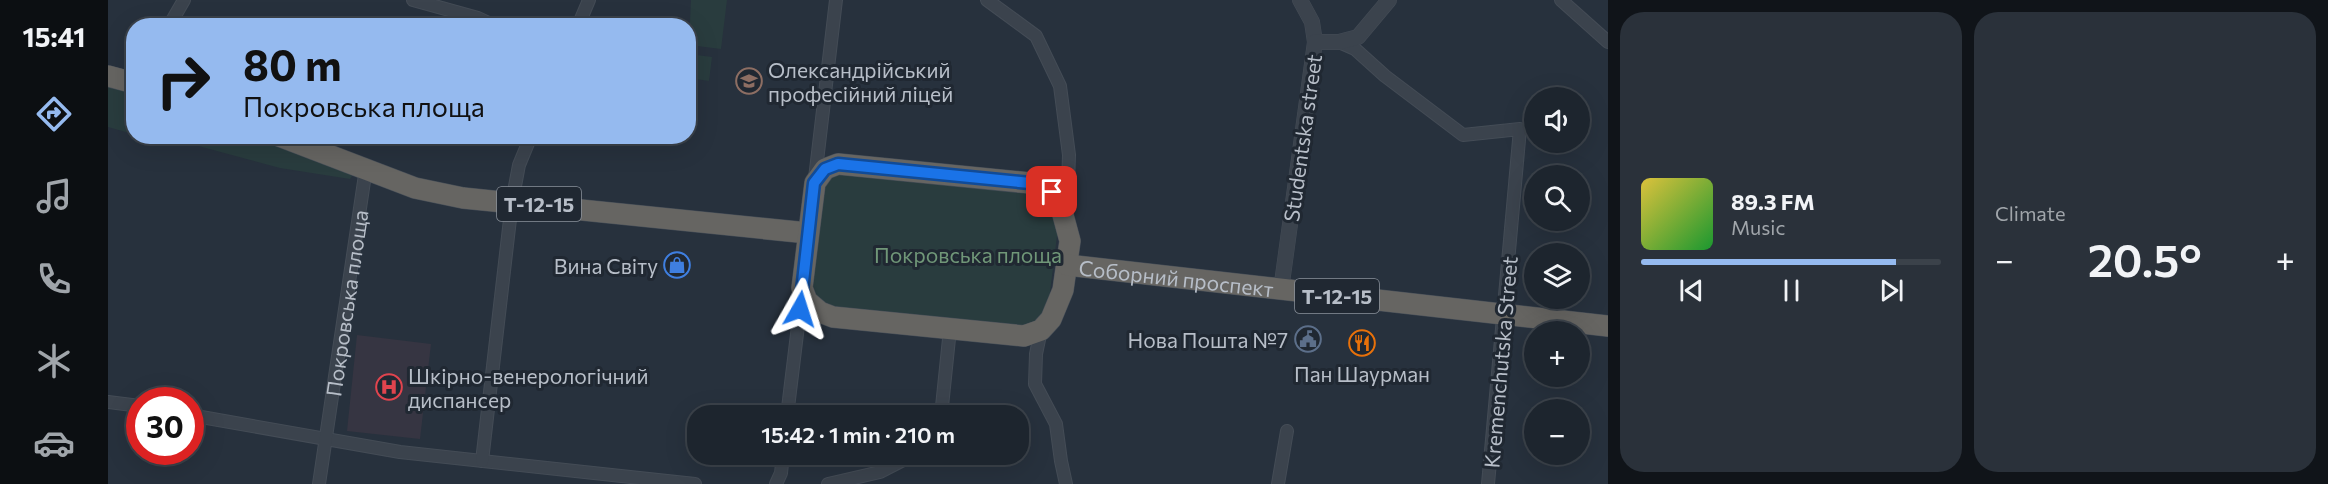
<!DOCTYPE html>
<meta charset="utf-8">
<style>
body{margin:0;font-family:Commissioner,sans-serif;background:#2a313a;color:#f1f3f6;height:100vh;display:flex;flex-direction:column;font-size:22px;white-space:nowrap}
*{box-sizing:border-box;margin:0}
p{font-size:20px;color:#a0a5aa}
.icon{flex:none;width:33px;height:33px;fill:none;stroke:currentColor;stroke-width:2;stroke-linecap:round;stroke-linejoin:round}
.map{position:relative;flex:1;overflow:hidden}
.side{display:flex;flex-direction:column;gap:12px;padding:12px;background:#101419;width:720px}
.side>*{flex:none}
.banner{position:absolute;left:18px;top:18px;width:570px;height:126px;border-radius:24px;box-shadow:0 6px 24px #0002,0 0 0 2px #3b424a;background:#95baef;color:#111;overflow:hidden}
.fabs{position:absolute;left:1416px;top:87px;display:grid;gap:12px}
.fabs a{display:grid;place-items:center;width:66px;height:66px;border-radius:50%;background:#1d252e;box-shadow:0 6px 24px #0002,0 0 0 2px #3b424a;font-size:30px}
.speed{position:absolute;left:18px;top:387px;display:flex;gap:12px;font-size:30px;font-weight:700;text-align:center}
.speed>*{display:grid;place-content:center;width:78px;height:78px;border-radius:50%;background:#1d252e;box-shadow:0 6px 24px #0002,0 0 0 2px #3b424a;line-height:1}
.speed .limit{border:9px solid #d22;background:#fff;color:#111}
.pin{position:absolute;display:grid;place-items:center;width:51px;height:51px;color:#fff;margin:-26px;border-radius:12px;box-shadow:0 3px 9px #0006}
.me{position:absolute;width:66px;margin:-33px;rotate:6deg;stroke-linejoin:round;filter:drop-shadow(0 0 4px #0008)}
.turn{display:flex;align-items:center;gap:21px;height:126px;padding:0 18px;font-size:27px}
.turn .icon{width:78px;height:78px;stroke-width:2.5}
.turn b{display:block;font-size:42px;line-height:51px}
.big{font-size:45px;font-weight:600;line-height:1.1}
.side .widget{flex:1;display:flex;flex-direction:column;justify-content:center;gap:9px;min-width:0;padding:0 21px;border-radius:24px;background:#2a313a}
.song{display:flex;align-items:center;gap:18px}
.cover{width:72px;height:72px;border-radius:9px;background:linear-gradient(135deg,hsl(50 70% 55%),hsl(130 70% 35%))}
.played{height:6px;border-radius:3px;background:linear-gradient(90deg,#95baef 85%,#3b424a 85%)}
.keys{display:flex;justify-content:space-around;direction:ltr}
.heat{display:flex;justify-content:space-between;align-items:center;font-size:33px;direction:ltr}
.side .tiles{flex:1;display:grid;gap:12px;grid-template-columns:repeat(2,1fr)}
.trip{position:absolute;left:579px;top:405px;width:342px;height:60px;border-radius:24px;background:#1d252e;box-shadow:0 6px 24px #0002,0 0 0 2px #3b424a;font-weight:600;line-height:60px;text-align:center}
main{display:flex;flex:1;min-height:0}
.dock{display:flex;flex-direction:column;width:108px;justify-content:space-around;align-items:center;background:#0c0f12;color:#a0a5aa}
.dock .icon{width:42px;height:42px}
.dock .on{color:#95baef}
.dock b{font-size:27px;color:#f1f3f6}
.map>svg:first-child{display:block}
.medical{fill:#363542}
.green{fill:#293c3e}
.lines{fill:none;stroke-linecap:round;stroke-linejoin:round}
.minor-casing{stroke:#444c56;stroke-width:14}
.tertiary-casing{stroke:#444c56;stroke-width:16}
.trunk-casing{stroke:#464e58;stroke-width:22}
.minor{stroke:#3b434d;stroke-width:12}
.tertiary{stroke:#3b434d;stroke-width:15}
.trunk{stroke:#666562;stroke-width:21}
.route-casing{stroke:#114b97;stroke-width:15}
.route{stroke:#1a73e8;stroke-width:10}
.labels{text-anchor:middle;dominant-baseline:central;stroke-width:6;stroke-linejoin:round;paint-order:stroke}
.shield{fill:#202832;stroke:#8a919b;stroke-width:1.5}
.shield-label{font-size:20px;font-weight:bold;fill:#b7bec8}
.poi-label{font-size:21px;fill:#b7bec8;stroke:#202832;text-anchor:start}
.street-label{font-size:21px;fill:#b7bec8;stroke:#202832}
.park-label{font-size:21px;fill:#709778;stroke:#202832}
</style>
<main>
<nav class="dock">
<b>15:41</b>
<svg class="icon on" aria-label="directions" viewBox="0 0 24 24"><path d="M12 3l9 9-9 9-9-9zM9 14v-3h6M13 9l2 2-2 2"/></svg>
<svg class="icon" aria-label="music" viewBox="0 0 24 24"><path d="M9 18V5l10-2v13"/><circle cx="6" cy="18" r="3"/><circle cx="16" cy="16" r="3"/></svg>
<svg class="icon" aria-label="phone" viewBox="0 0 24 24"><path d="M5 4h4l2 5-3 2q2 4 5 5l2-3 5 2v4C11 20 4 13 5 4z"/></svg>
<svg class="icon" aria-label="climate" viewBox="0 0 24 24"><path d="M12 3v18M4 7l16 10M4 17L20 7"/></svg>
<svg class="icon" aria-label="car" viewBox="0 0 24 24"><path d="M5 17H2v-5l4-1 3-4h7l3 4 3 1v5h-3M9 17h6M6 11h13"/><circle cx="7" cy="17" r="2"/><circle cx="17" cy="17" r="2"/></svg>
</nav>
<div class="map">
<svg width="1500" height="484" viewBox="0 0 1500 484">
<rect width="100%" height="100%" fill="#27313d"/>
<path class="medical" d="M249 335 323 344 312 439 239 431Z"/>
<g class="green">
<path d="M583 0H619L613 49 581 45Z"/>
<path d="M581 54 604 57 601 81 581 78Z"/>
<path d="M0 83 25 91V134L0 127Z"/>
<path d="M35 137H147L225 164 238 170 244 176 242 179 172 168 83 144Z"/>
<path d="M738 170 929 188 951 220 939 316 929 327 726 311 710 300 700 284 711 190 723 177Z"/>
</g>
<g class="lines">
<g class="minor-casing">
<g id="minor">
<path d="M305 0 370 18 387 26"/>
<path d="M879 0 928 36 952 86 961 155 959 212"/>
<path d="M1453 0 1500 42"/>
<path d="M61 26 76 0"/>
<path d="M470 26 481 0"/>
<path d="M1231 42 1247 49 1277 76 1355 135 1412 129 1380 484"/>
<path d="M707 178 728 0"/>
<path d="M933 330 928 354 927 384 948 424 953 461 958 484"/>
<path d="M0 402 32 406"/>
<path d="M82 415 292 452 587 484"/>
<path d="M679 416 694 293"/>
<path d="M833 416 842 329"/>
<path d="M374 461 404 202 411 165 423 136"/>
<path id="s1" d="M211 484 258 168"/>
<path d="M668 484 673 473 675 454"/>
<path d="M720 484 772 472 807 454"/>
<path d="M1170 484 1179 431"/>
</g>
</g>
<g class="tertiary-casing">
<g id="tertiary">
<path d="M1192 0 1204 22 1207 42"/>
<path d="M1173 290 1207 42H1231L1250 37 1281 0"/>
</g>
</g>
<g class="trunk-casing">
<g id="trunk">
<path d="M0 76 26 83"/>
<path d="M171 136 307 188 355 198 700 233"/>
<path d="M730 164 932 184 944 192 952 204 962 241 955 290 943 319 933 330 916 336 725 317 712 312 699 301 694 288 707 183 717 169Z"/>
<path id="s2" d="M959 265 1500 326"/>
</g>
</g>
<use href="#minor" class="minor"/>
<use href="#tertiary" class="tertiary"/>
<use href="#trunk" class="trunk"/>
</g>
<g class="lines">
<g class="route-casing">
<path id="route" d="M692 309 706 183 717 169 730 164 932 184 944 192"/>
</g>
<use href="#route" class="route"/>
</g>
<defs>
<g id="university-ring" transform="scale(1.35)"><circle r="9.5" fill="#202832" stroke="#8d6e63" stroke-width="1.5"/><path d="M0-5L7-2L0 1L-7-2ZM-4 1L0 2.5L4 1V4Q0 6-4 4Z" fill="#8d6e63"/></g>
<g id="shop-ring" transform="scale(1.35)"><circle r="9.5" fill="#202832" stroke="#3f7fe0" stroke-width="1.5"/><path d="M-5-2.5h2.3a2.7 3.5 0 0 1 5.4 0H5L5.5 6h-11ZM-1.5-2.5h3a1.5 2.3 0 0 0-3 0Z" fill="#3f7fe0"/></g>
<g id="civic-ring" transform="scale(1.35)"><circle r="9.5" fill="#202832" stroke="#5c6f8a" stroke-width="1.5"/><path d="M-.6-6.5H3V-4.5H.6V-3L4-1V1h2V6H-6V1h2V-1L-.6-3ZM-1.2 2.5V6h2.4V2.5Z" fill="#5c6f8a"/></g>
<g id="restaurant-ring" transform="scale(1.35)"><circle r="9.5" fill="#202832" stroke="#e8710a" stroke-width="1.5"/><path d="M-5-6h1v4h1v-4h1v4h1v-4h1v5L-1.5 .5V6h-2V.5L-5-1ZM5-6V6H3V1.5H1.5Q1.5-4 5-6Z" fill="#e8710a"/></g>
<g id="hospital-ring" transform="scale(1.35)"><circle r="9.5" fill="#202832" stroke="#e0444e" stroke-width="1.5"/><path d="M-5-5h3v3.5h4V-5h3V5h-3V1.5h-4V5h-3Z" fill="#e0444e"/></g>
</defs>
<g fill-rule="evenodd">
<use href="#university-ring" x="641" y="81"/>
<use href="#shop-ring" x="569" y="265"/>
<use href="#civic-ring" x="1200" y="339"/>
<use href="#restaurant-ring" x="1254" y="343"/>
<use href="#hospital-ring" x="281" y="387"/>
</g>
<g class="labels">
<g class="shield">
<rect x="389" y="187" width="84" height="34" rx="4.5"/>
<rect x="1187" y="279" width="84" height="34" rx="4.5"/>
</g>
<g class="shield-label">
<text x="431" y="204">Т-12-15</text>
<text x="1229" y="296">Т-12-15</text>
</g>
<g class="poi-label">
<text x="660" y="69">Олександрійський<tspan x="660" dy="24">професійний ліцей</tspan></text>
<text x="550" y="265" text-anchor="end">Вина Світу</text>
<text x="1180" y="339" text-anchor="end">Нова Пошта №7</text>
<text x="1254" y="373" text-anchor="middle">Пан Шаурман</text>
<text x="300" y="375">Шкірно-венерологічний<tspan x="300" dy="24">диспансер</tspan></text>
</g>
<g class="street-label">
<text transform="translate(1194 138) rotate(-82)">Studentska street</text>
<text stroke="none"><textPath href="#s2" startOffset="110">Соборний проспект</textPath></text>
<text stroke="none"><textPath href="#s1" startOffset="183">Покровська площа</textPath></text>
<text transform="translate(1392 362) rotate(-85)">Kremenchutska Street</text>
</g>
<g class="park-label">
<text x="860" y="254">Покровська площа</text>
</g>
</g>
</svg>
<div class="fabs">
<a><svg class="icon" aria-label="sound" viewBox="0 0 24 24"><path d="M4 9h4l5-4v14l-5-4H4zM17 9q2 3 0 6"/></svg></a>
<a><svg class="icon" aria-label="search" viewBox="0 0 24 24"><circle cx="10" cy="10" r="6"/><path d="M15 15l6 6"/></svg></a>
<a><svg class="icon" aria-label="layers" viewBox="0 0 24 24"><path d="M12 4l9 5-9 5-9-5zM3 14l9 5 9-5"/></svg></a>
<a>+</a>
<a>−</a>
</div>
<div class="speed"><div class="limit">30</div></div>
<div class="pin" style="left:944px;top:192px;background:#d93025"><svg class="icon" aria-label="arrive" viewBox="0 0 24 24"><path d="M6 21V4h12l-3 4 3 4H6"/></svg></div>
<svg class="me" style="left:692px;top:309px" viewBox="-20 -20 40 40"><path d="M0-17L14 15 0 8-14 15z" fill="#1a73e8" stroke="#fff" stroke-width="4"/></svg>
<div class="trip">15:42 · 1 min · 210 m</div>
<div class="banner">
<div class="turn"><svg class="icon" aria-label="right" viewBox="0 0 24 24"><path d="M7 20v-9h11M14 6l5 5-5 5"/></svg><div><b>80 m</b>Покровська площа</div></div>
</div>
</div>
<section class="side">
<div class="tiles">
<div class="widget">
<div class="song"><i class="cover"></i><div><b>89.3 FM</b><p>Music</p></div></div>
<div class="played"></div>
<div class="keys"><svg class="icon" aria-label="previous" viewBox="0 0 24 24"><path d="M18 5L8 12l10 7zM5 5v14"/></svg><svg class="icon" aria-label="pause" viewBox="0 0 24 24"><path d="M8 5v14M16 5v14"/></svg><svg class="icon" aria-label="next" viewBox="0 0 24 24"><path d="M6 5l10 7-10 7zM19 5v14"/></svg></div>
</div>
<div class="widget"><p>Climate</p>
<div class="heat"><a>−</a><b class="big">20.5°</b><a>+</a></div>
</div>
</div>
</section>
</main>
